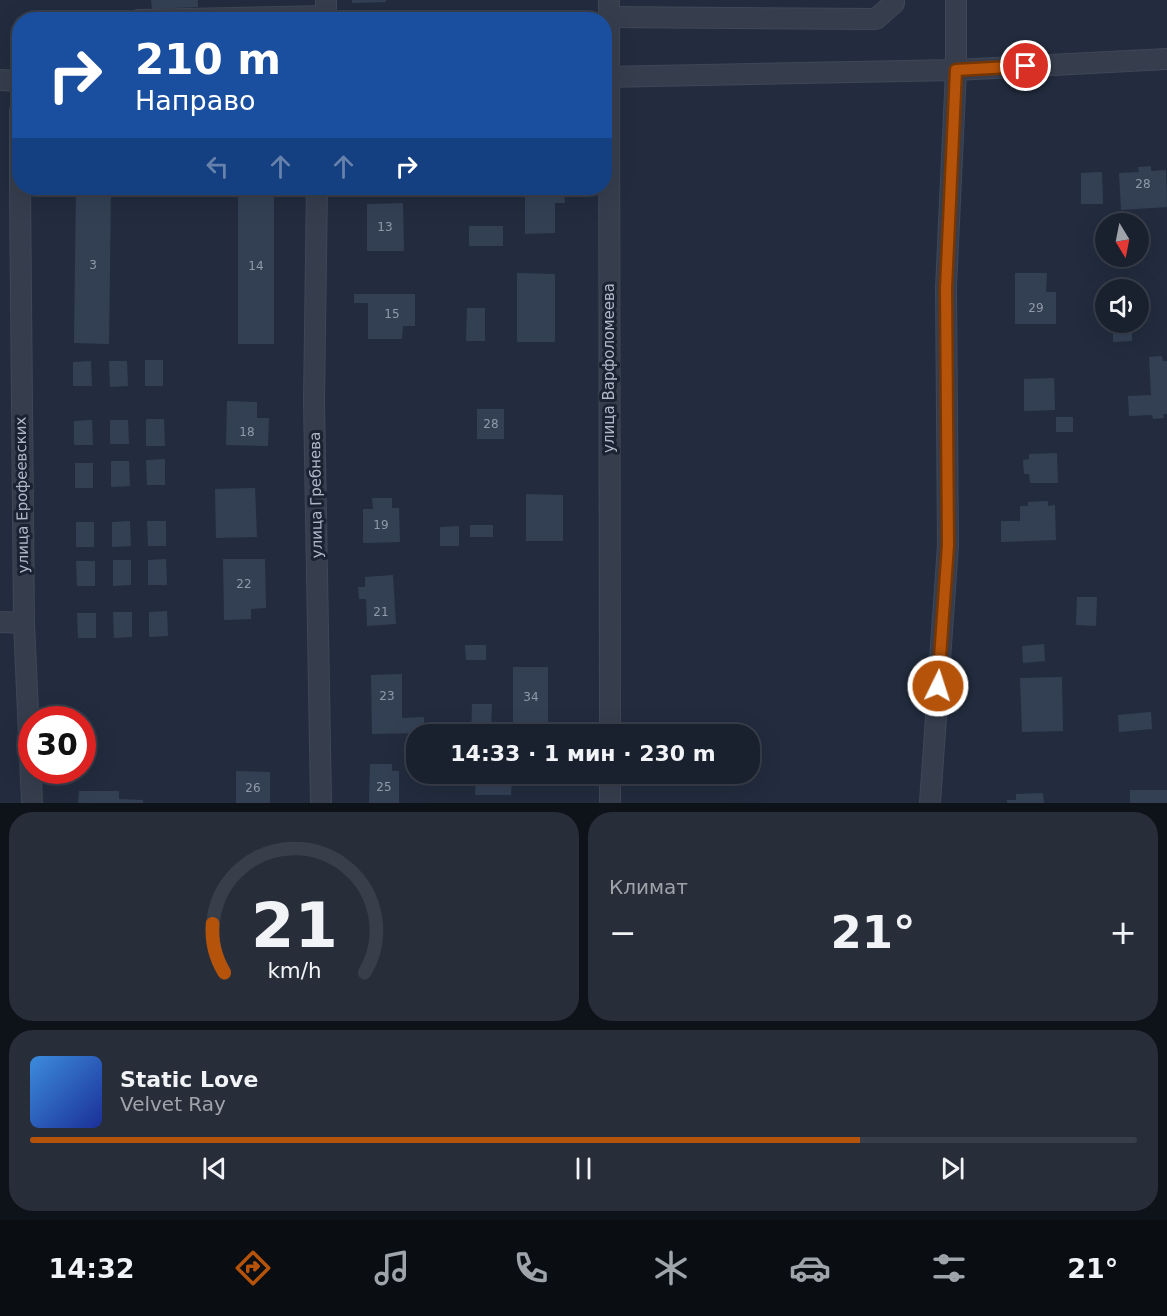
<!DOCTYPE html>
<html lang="ru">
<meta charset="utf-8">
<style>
body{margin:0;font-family:"DejaVu Sans",sans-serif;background:#272e3a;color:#f1f3f6;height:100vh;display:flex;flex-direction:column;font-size:22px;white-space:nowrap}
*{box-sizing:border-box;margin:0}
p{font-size:20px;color:#9fa3aa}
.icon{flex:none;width:33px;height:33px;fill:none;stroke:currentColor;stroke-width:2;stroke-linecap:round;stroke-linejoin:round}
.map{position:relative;height:803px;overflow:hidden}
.details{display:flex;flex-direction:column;gap:9px;padding:9px;background:#0e1219;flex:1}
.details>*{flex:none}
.banner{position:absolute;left:12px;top:12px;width:600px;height:183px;border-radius:24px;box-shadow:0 6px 24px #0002,0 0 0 2px #383e4a;background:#1a4fa0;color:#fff;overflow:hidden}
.needle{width:39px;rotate:170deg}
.tools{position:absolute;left:1095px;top:213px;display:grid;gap:12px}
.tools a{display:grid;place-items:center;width:54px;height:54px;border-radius:50%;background:#1a212e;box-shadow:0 6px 24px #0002,0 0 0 2px #383e4a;font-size:30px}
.speed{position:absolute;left:18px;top:706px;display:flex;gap:12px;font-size:30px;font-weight:700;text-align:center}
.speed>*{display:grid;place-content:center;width:78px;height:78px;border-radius:50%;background:#1a212e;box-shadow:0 6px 24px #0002,0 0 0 2px #383e4a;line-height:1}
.speed .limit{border:9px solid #d22;background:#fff;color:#111}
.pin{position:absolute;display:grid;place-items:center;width:51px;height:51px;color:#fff;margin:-26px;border:3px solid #fff;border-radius:50%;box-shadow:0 2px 6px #0007}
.me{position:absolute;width:66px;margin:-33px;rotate:4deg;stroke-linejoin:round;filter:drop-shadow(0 0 4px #0008)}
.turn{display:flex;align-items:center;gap:21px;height:126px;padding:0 24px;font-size:27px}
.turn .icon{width:78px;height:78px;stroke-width:2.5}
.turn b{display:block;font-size:42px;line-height:51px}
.lanes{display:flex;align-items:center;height:57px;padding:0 24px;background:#0003;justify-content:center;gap:30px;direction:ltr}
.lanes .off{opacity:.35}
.big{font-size:45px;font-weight:700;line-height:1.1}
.details .card{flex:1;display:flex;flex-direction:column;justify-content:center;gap:9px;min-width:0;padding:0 21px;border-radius:24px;background:#272e3a}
.details .dial{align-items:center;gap:0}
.dial svg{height:156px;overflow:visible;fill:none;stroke:#383e4a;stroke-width:7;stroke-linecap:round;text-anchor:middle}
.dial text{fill:#f1f3f6;stroke:none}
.song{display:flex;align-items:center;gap:18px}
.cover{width:72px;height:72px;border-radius:9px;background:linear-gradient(135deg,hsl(210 70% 55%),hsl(230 70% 35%))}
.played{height:6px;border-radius:3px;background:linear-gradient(90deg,#b45309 75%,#383e4a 75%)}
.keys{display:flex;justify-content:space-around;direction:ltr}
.heat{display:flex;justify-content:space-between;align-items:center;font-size:33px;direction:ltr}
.details .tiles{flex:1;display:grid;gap:9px;grid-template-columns:1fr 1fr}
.card:last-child{grid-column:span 2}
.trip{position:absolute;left:406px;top:724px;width:354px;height:60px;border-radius:24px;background:#1a212e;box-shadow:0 6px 24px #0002,0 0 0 2px #383e4a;font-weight:700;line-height:60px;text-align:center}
.dock{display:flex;height:96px;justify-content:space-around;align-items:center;background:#0a0d12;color:#9fa3aa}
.dock .icon{width:42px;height:42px}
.dock .current{color:#b45309}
.dock b{font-size:27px;color:#f1f3f6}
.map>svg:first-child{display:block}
.building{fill:#334054}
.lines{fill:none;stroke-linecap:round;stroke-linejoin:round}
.minor-casing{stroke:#3f4757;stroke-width:22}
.minor{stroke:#363e4e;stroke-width:20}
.route-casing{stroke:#753606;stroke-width:15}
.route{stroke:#b45309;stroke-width:10}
.labels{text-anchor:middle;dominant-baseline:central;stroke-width:6;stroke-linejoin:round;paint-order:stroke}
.number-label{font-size:12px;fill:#9099aa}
.street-label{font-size:15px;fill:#b1b9c9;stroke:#1b2333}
</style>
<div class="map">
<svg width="1167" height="803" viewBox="0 0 1167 803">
<rect width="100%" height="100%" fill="#222c3e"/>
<g class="building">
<path d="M151 0H198V7L152 9Z"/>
<path d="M352 0H386V2L352 3Z"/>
<path d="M1151 166V171L1166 170 1167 207 1121 210 1119 173 1139 172 1138 167Z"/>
<path d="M1102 172 1103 204H1081V173Z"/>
<path d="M76 188H111L109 344 74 343Z"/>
<rect x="238" y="188" width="36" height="156"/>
<path d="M525 188H564L565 203H555V233L525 234Z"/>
<path d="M403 203 404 251H367V204Z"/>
<rect x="469" y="226" width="34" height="20"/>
<path d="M517 273 555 274V342H517Z"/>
<path d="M1015 273H1047L1046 292H1056V324H1015Z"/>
<path d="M354 294H415V326H403L402 339H368V303H354Z"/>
<path d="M467 308H485V341H466Z"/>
<path d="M1113 322H1132V341L1113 342Z"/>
<path d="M1162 356 1163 361H1167V414H1163L1164 418 1153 419 1152 415 1129 416 1128 396 1151 395 1149 357Z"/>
<rect x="145" y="360" width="18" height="26"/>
<path d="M91 361 92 386H73V362Z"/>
<path d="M109 361H127L128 386 110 387Z"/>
<path d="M1054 378 1055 410 1024 411V379Z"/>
<path d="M227 401 257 402V418H269L268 446 226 445Z"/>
<rect x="477" y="409" width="27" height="30"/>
<rect x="1056" y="417" width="17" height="15"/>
<path d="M146 419H164L165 446H146Z"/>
<path d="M92 420 93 445H74V421Z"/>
<path d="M110 420H128L129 444H110Z"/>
<path d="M1057 453 1058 483H1030L1029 474H1024L1023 460 1029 459V454Z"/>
<path d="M165 459V485H147L146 460Z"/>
<path d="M111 461H129L130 486 111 487Z"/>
<rect x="75" y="463" width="18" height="25"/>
<path d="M255 488 257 537 216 538 215 489Z"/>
<path d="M526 494 563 495V541H526Z"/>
<path d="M372 498H392V508H399L400 542 363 543V509H373Z"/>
<path d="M1048 501V506L1055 505 1056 540 1001 542V521H1020V506H1028V502Z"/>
<path d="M130 521 131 546 112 547V522Z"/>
<path d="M147 521H166V546H148Z"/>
<rect x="76" y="522" width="18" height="25"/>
<rect x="470" y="525" width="23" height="12"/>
<path d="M459 526V546H440V527Z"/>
<path d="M166 559 167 585H148V560Z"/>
<path d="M223 559H265L266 608 251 609V619L224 620Z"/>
<path d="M113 560H131V585L113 586Z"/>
<path d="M76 561H95V586H77Z"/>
<path d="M393 575 396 624 367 626 366 599H359L358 587H365V577Z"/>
<path d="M1077 597H1097L1096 626 1076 625Z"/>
<path d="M167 611 168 636 149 637V612Z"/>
<path d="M113 612H132V637L114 638Z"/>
<path d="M77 613H96V638H78Z"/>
<path d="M1044 644 1045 661 1023 663 1022 646Z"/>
<path d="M465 645H486V660H466Z"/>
<rect x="513" y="667" width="35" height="60"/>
<path d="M402 674V718L424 717V733L372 734 371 675Z"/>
<path d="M1062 677 1063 731 1022 732 1020 678Z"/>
<path d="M472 704H492L491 735H471Z"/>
<path d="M1151 712 1152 729 1119 732 1118 715Z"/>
<path d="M370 764H392V771H399V803H369Z"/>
<path d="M236 771 270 772V803H236Z"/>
<path d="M476 774H512L511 795H475Z"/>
<rect x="1130" y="790" width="37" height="13"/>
<path d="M79 791H119V799L143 800V803H78Z"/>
<path d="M1043 793 1044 803H1007V800H1016V794Z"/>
</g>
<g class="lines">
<g class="minor-casing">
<g id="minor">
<path d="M609 0 610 735"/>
<path d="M609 17 876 19 894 3V0"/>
<path d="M138 20 326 16V0"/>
<path d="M604 77 956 70 1167 59"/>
<path d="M0 80 20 81"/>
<path d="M20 111V184"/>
<path d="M20 188 24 623 32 803"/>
<path d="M317 188 314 401 321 803"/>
<path d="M0 622 24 623"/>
<path d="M610 774V803"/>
<path d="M930 803 948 545 946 288 956 70V0"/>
</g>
</g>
<use href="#minor" class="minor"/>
</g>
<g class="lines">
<g class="route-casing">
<path id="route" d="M938 686 948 545 946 288 956 70 1026 66"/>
</g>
<use href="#route" class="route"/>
</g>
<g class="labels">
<g class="number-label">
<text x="1143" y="184">28</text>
<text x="385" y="227">13</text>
<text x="93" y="265">3</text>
<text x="256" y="266">14</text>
<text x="1036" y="308">29</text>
<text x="392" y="314">15</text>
<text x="491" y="424">28</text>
<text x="247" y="432">18</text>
<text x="381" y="525">19</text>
<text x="244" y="584">22</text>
<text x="381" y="612">21</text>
<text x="387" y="696">23</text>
<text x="531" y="697">34</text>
<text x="384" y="787">25</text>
<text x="253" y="788">26</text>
</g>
<g class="street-label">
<text transform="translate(609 368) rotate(-90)">улица Варфоломеева</text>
<text transform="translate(22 495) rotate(-91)">улица Ерофеевских</text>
<text transform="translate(316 495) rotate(-91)">улица Гребнева</text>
</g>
</g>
</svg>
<div class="tools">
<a><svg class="needle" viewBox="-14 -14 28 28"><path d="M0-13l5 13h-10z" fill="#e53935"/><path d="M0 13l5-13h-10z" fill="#9fa3aa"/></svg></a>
<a><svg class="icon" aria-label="sound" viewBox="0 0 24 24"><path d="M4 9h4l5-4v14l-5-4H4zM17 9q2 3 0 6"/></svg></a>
</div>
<div class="speed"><div class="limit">30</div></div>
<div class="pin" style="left:1026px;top:66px;background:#d93025"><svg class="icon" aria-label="arrive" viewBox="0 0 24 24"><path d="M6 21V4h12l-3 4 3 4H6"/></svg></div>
<svg class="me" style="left:938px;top:686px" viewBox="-20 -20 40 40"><circle r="17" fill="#b45309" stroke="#fff" stroke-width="3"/><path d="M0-11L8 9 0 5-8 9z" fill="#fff"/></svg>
<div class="trip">14:33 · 1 мин · 230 m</div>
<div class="banner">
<div class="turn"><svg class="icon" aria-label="right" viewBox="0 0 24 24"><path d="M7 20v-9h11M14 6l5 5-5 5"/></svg><div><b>210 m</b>Направо</div></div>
<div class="lanes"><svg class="icon off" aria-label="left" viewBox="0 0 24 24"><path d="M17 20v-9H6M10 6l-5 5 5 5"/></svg><svg class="icon off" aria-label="ahead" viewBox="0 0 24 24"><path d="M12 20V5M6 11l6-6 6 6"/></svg><svg class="icon off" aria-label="ahead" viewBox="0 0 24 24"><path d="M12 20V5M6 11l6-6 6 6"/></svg><svg class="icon" aria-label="right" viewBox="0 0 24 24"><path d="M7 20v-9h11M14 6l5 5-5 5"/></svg></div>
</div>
</div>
<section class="details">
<div class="tiles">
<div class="card dial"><svg viewBox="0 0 100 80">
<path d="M14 69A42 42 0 1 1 86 69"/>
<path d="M14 69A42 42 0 0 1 8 44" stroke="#b45309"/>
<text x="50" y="56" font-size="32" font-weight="700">21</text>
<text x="50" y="72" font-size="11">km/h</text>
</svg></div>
<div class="card"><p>Климат</p>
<div class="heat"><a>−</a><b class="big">21°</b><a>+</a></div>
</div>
<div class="card">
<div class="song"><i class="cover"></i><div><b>Static Love</b><p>Velvet Ray</p></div></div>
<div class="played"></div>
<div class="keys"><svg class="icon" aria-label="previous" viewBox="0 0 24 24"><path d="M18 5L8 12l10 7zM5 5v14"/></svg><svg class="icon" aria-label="pause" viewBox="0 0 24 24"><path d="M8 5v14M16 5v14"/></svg><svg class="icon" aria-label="next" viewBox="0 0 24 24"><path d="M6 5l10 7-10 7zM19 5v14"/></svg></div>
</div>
</div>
</section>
<nav class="dock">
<b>14:32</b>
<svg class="icon current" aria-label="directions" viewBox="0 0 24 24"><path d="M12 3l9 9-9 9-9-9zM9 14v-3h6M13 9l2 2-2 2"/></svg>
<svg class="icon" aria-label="music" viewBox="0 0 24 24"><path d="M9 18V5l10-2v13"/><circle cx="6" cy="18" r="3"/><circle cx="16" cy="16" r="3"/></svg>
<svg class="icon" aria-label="phone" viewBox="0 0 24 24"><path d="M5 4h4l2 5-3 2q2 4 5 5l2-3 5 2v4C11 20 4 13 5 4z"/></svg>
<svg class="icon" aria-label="climate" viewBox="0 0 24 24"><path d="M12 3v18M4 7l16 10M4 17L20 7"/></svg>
<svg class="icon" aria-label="car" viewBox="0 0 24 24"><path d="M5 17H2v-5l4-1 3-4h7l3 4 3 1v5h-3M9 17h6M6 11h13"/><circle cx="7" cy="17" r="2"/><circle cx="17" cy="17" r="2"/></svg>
<svg class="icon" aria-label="filters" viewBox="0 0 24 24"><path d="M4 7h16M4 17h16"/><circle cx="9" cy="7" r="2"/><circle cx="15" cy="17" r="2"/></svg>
<b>21°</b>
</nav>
